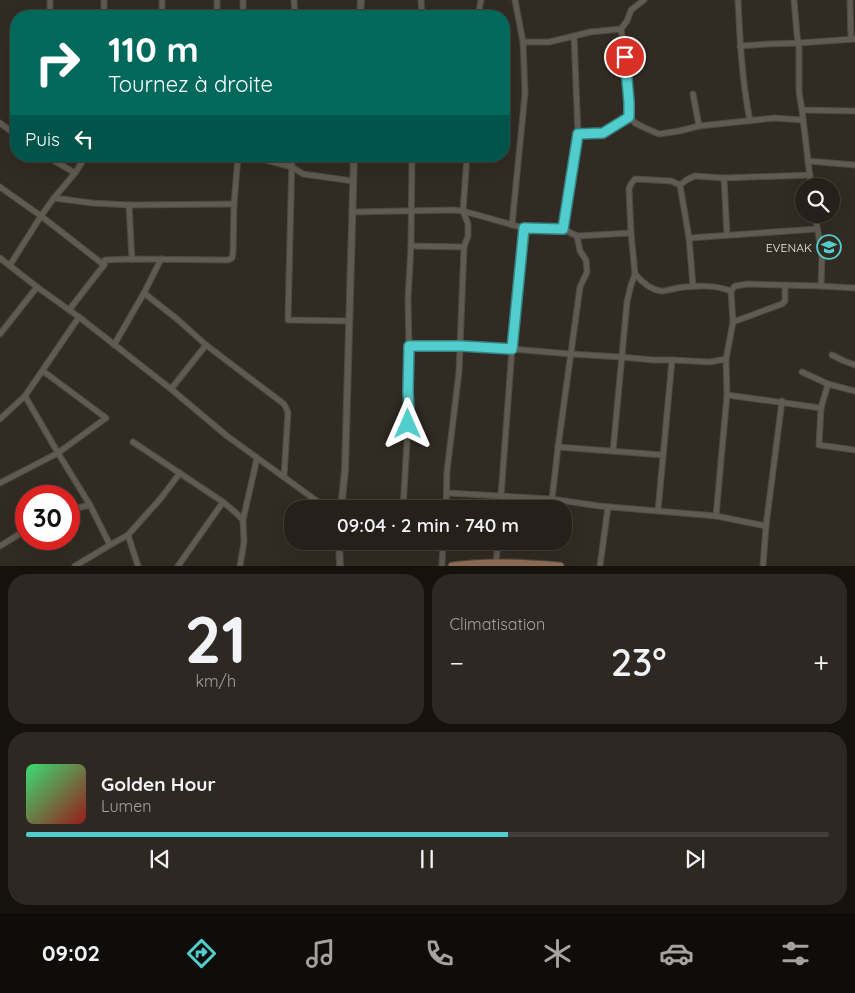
<!DOCTYPE html>
<html lang="fr">
<meta charset="utf-8">
<style>
body{margin:0;font-family:Quicksand,sans-serif;background:#2e2823;color:#f1f3f6;height:100vh;display:flex;flex-direction:column;font-size:19px;white-space:nowrap}
*{box-sizing:border-box;margin:0}
p{font-size:16px;color:#a4a3a2}
.icon{flex:none;width:28px;height:28px;fill:none;stroke:currentColor;stroke-width:2;stroke-linecap:round;stroke-linejoin:round}
.map{position:relative;height:566px;overflow:hidden}
.sheet{display:flex;flex-direction:column;gap:8px;padding:8px;background:#15120e;flex:1}
.sheet>*{flex:none}
.top-card{position:absolute;left:10px;top:10px;width:500px;height:152px;border-radius:20px;box-shadow:0 5px 20px #0002,0 0 0 1px #423e39;background:#00695c;color:#fff;overflow:hidden}
.fabs{position:absolute;left:795px;top:178px;display:grid;gap:10px}
.fabs a{display:grid;place-items:center;width:45px;height:45px;border-radius:50%;background:#26201a;box-shadow:0 5px 20px #0002,0 0 0 1px #423e39;font-size:25px}
.speed{position:absolute;left:15px;top:485px;display:flex;gap:10px;font-size:25px;font-weight:700;text-align:center}
.speed>*{display:grid;place-content:center;width:65px;height:65px;border-radius:50%;background:#26201a;box-shadow:0 5px 20px #0002,0 0 0 1px #423e39;line-height:1}
.speed .limit{border:8px solid #d22;background:#fff;color:#111}
.pin{position:absolute;display:grid;place-items:center;width:42px;height:42px;color:#fff;margin:-21px;border:2px solid #fff;border-radius:50%;box-shadow:0 1px 5px #0007}
.me{position:absolute;width:55px;margin:-28px;rotate:0deg;stroke-linejoin:round;filter:drop-shadow(0 0 4px #0008)}
.turn{display:flex;align-items:center;gap:18px;height:105px;padding:0 15px;font-size:22px}
.turn .icon{width:65px;height:65px;stroke-width:2.5}
.turn b{display:block;font-size:35px;line-height:42px}
.then{display:flex;align-items:center;height:48px;padding:0 15px;background:#0003;gap:10px;font-size:19px}
.big{font-size:38px;font-weight:600;line-height:1.1}
.sheet .widget{flex:1;display:flex;flex-direction:column;justify-content:center;gap:8px;min-width:0;padding:0 18px;border-radius:20px;background:#2e2823}
.sheet .dial{align-items:center;gap:0}
.dial b{font-size:65px;line-height:1}
.song{display:flex;align-items:center;gap:15px}
.cover{width:60px;height:60px;border-radius:8px;background:linear-gradient(135deg,hsl(140 70% 55%),hsl(0 70% 35%))}
.played{height:5px;border-radius:2px;background:linear-gradient(90deg,#52cdcd 60%,#423e39 60%)}
.keys{display:flex;justify-content:space-around;direction:ltr}
.heat{display:flex;justify-content:space-between;align-items:center;font-size:28px;direction:ltr}
.sheet .tiles{flex:1;display:grid;gap:8px;grid-template-columns:1fr 1fr}
.widget:last-child{grid-column:span 2}
.trip{position:absolute;left:284px;top:500px;width:288px;height:50px;border-radius:20px;background:#26201a;box-shadow:0 5px 20px #0002,0 0 0 1px #423e39;font-weight:600;line-height:50px;text-align:center}
.tabs{display:flex;height:80px;justify-content:space-around;align-items:center;background:#0f0d0a;color:#a4a3a2}
.tabs .icon{width:35px;height:35px}
.tabs .current{color:#52cdcd}
.tabs b{font-size:22px;color:#f1f3f6}
.map>svg:first-child{display:block}
.lines{fill:none;stroke-linecap:round;stroke-linejoin:round}
.minor-casing{stroke:#4d4840;stroke-width:7}
.tertiary-casing{stroke:#4d4840;stroke-width:8}
.secondary-casing{stroke:#4d4840;stroke-width:9}
.minor{stroke:#615a50;stroke-width:5}
.tertiary{stroke:#615a50;stroke-width:6}
.secondary{stroke:#8f6d56;stroke-width:7}
.route-casing{stroke:#358585;stroke-width:12}
.route{stroke:#52cdcd;stroke-width:9}
.labels{text-anchor:middle;dominant-baseline:central;stroke-width:5;stroke-linejoin:round;paint-order:stroke}
.poi-label{font-size:12px;fill:#f0ece6;stroke:#322b23;text-anchor:end}
</style>
<div class="map">
<svg width="855" height="566" viewBox="0 0 855 566">
<rect width="100%" height="100%" fill="#322b23"/>
<g class="lines">
<g class="minor-casing">
<g id="minor">
<path d="M294 0 295 16"/>
<path d="M421 0 422 16"/>
<path d="M738 0C740 41 742 81 750 121"/>
<path d="M794 0 797 35 799 48V92L802 110 811 186"/>
<path d="M850 0 851 39"/>
<path d="M50 16V0"/>
<path d="M104 16V0"/>
<path d="M162 16V0"/>
<path d="M217 16V0"/>
<path d="M243 16V0"/>
<path d="M478 16 481 0"/>
<path d="M621 29 627 21 631 10 644 0"/>
<path d="M574 36 590 32 621 29C625 58 629 87 629 117L635 123 643 127 659 134 679 131 699 126 756 120 774 118 803 120"/>
<path d="M523 42H549L574 36 578 134 563 229"/>
<path d="M740 46 768 44 799 43 855 39"/>
<path d="M693 94 699 126"/>
<path d="M802 110 855 111"/>
<path d="M0 123 16 135"/>
<path d="M578 134 603 133 629 117"/>
<path d="M46 156 75 173"/>
<path d="M251 156 292 167 303 174 353 181"/>
<path d="M292 156 288 320 349 321"/>
<path d="M808 161 855 165"/>
<path d="M724 178 727 235"/>
<path d="M680 185 689 238 693 286"/>
<path d="M0 187 41 216 104 265"/>
<path d="M54 198 92 203 129 205 234 204"/>
<path d="M129 205 132 259"/>
<path d="M352 212 452 210 463 211 524 228 563 229 577 236 631 233"/>
<path d="M815 214 822 256 821 286"/>
<path d="M512 225 525 93 523 42 515 0"/>
<path d="M689 238 817 229"/>
<path d="M411 246 464 247"/>
<path d="M0 258 37 287 79 317 171 389 227 436 328 509"/>
<path d="M10 265 41 216 54 198 75 173 86 156"/>
<path d="M635 274C641 281 651 290 661 291 666 291 672 289 677 288 695 286 713 284 731 291L735 286 748 284 821 286 855 288"/>
<path d="M144 293 177 319 206 345 284 404 288 412 284 477"/>
<path d="M69 310 104 265 105 260 132 259 228 260 232 258 233 253 234 204 238 156"/>
<path d="M733 322 782 304 785 301V285"/>
<path d="M0 334 37 287"/>
<path d="M114 345 144 293 161 259"/>
<path d="M409 346H461L512 349 571 354 621 357 653 360H672L710 362 726 359"/>
<path d="M832 355 844 361 855 365"/>
<path d="M802 372 828 384 855 391"/>
<path d="M828 384 821 408 819 445 855 450"/>
<path d="M171 389 206 345"/>
<path d="M727 395 821 408"/>
<path d="M25 396 58 453 90 505 110 545"/>
<path d="M0 419 25 396 79 317"/>
<path d="M133 442 223 502 235 512 243 520"/>
<path d="M558 447 663 455"/>
<path d="M613 451 627 302 631 285 635 274 631 233 629 189 631 184 635 179 671 181 680 185 688 179 695 176 724 178 810 175"/>
<path d="M0 483 58 453 106 418 43 371"/>
<path d="M447 493 552 499 599 506 716 516 766 526"/>
<path d="M552 499 558 447 580 287 587 272 586 260 580 251 577 236"/>
<path d="M403 509 409 407 408 392 409 346 408 299 411 246 412 156"/>
<path d="M446 509 447 471 459 372 464 247 468 236V224L463 211 467 156"/>
<path d="M500 509 512 349 524 228"/>
<path d="M69 510 90 505"/>
<path d="M658 511 672 360"/>
<path d="M716 516 727 395 726 359 733 322 731 291"/>
<path d="M128 535 138 566"/>
<path d="M0 546 26 530"/>
<path d="M496 562 498 541"/>
<path d="M75 566 110 545 128 535 161 498 180 473"/>
<path d="M178 566 223 502"/>
<path d="M240 566 244 542 243 520 257 458"/>
<path d="M442 566 443 541"/>
<path d="M600 566 608 507"/>
<path d="M763 566 766 526 782 401"/>
</g>
</g>
<g class="tertiary-casing">
<g id="tertiary">
<path d="M360 16 361 0"/>
<path d="M341 509 345 470 354 156"/>
<path d="M339 541 340 566"/>
</g>
</g>
<g class="secondary-casing">
<path id="secondary" d="M452 566C488 561 524 563 560 566"/>
</g>
<use href="#minor" class="minor"/>
<use href="#tertiary" class="tertiary"/>
<use href="#secondary" class="secondary"/>
</g>
<g class="lines">
<g class="route-casing">
<path id="route" d="M408 424 409 407 408 392 409 346H461L512 349 524 228 563 229 578 134 603 133 629 117V102L625 57"/>
</g>
<use href="#route" class="route"/>
</g>
<defs>
<g id="school-ring" transform="scale(1.25)"><circle r="9.5" fill="#322b23" stroke="#52cdcd" stroke-width="1.5"/><path d="M0-5L7-2L0 1L-7-2ZM-4 1L0 2.5L4 1V4Q0 6-4 4Z" fill="#52cdcd"/></g>
</defs>
<g fill-rule="evenodd">
<use href="#school-ring" x="829" y="247"/>
</g>
<g class="labels">
<g class="poi-label">
<text x="812" y="247">EVENAK</text>
</g>
</g>
</svg>
<div class="fabs">
<a><svg class="icon" aria-label="search" viewBox="0 0 24 24"><circle cx="10" cy="10" r="6"/><path d="M15 15l6 6"/></svg></a>
</div>
<div class="speed"><div class="limit">30</div></div>
<div class="pin" style="left:625px;top:57px;background:#d93025"><svg class="icon" aria-label="arrive" viewBox="0 0 24 24"><path d="M6 21V4h12l-3 4 3 4H6"/></svg></div>
<svg class="me" style="left:408px;top:424px" viewBox="-20 -20 40 40"><path d="M0-17L14 15 0 8-14 15z" fill="#52cdcd" stroke="#fff" stroke-width="4"/></svg>
<div class="trip">09:04 · 2 min · 740 m</div>
<div class="top-card">
<div class="turn"><svg class="icon" aria-label="right" viewBox="0 0 24 24"><path d="M7 20v-9h11M14 6l5 5-5 5"/></svg><div><b>110 m</b>Tournez à droite</div></div>
<div class="then">Puis<svg class="icon" aria-label="left" viewBox="0 0 24 24"><path d="M17 20v-9H6M10 6l-5 5 5 5"/></svg></div>
</div>
</div>
<section class="sheet">
<div class="tiles">
<div class="widget dial"><b>21</b><p>km/h</p></div>
<div class="widget"><p>Climatisation</p>
<div class="heat"><a>−</a><b class="big">23°</b><a>+</a></div>
</div>
<div class="widget">
<div class="song"><i class="cover"></i><div><b>Golden Hour</b><p>Lumen</p></div></div>
<div class="played"></div>
<div class="keys"><svg class="icon" aria-label="previous" viewBox="0 0 24 24"><path d="M18 5L8 12l10 7zM5 5v14"/></svg><svg class="icon" aria-label="pause" viewBox="0 0 24 24"><path d="M8 5v14M16 5v14"/></svg><svg class="icon" aria-label="next" viewBox="0 0 24 24"><path d="M6 5l10 7-10 7zM19 5v14"/></svg></div>
</div>
</div>
</section>
<nav class="tabs">
<b>09:02</b>
<svg class="icon current" aria-label="directions" viewBox="0 0 24 24"><path d="M12 3l9 9-9 9-9-9zM9 14v-3h6M13 9l2 2-2 2"/></svg>
<svg class="icon" aria-label="music" viewBox="0 0 24 24"><path d="M9 18V5l10-2v13"/><circle cx="6" cy="18" r="3"/><circle cx="16" cy="16" r="3"/></svg>
<svg class="icon" aria-label="phone" viewBox="0 0 24 24"><path d="M5 4h4l2 5-3 2q2 4 5 5l2-3 5 2v4C11 20 4 13 5 4z"/></svg>
<svg class="icon" aria-label="climate" viewBox="0 0 24 24"><path d="M12 3v18M4 7l16 10M4 17L20 7"/></svg>
<svg class="icon" aria-label="car" viewBox="0 0 24 24"><path d="M5 17H2v-5l4-1 3-4h7l3 4 3 1v5h-3M9 17h6M6 11h13"/><circle cx="7" cy="17" r="2"/><circle cx="17" cy="17" r="2"/></svg>
<svg class="icon" aria-label="filters" viewBox="0 0 24 24"><path d="M4 7h16M4 17h16"/><circle cx="9" cy="7" r="2"/><circle cx="15" cy="17" r="2"/></svg>
</nav>
